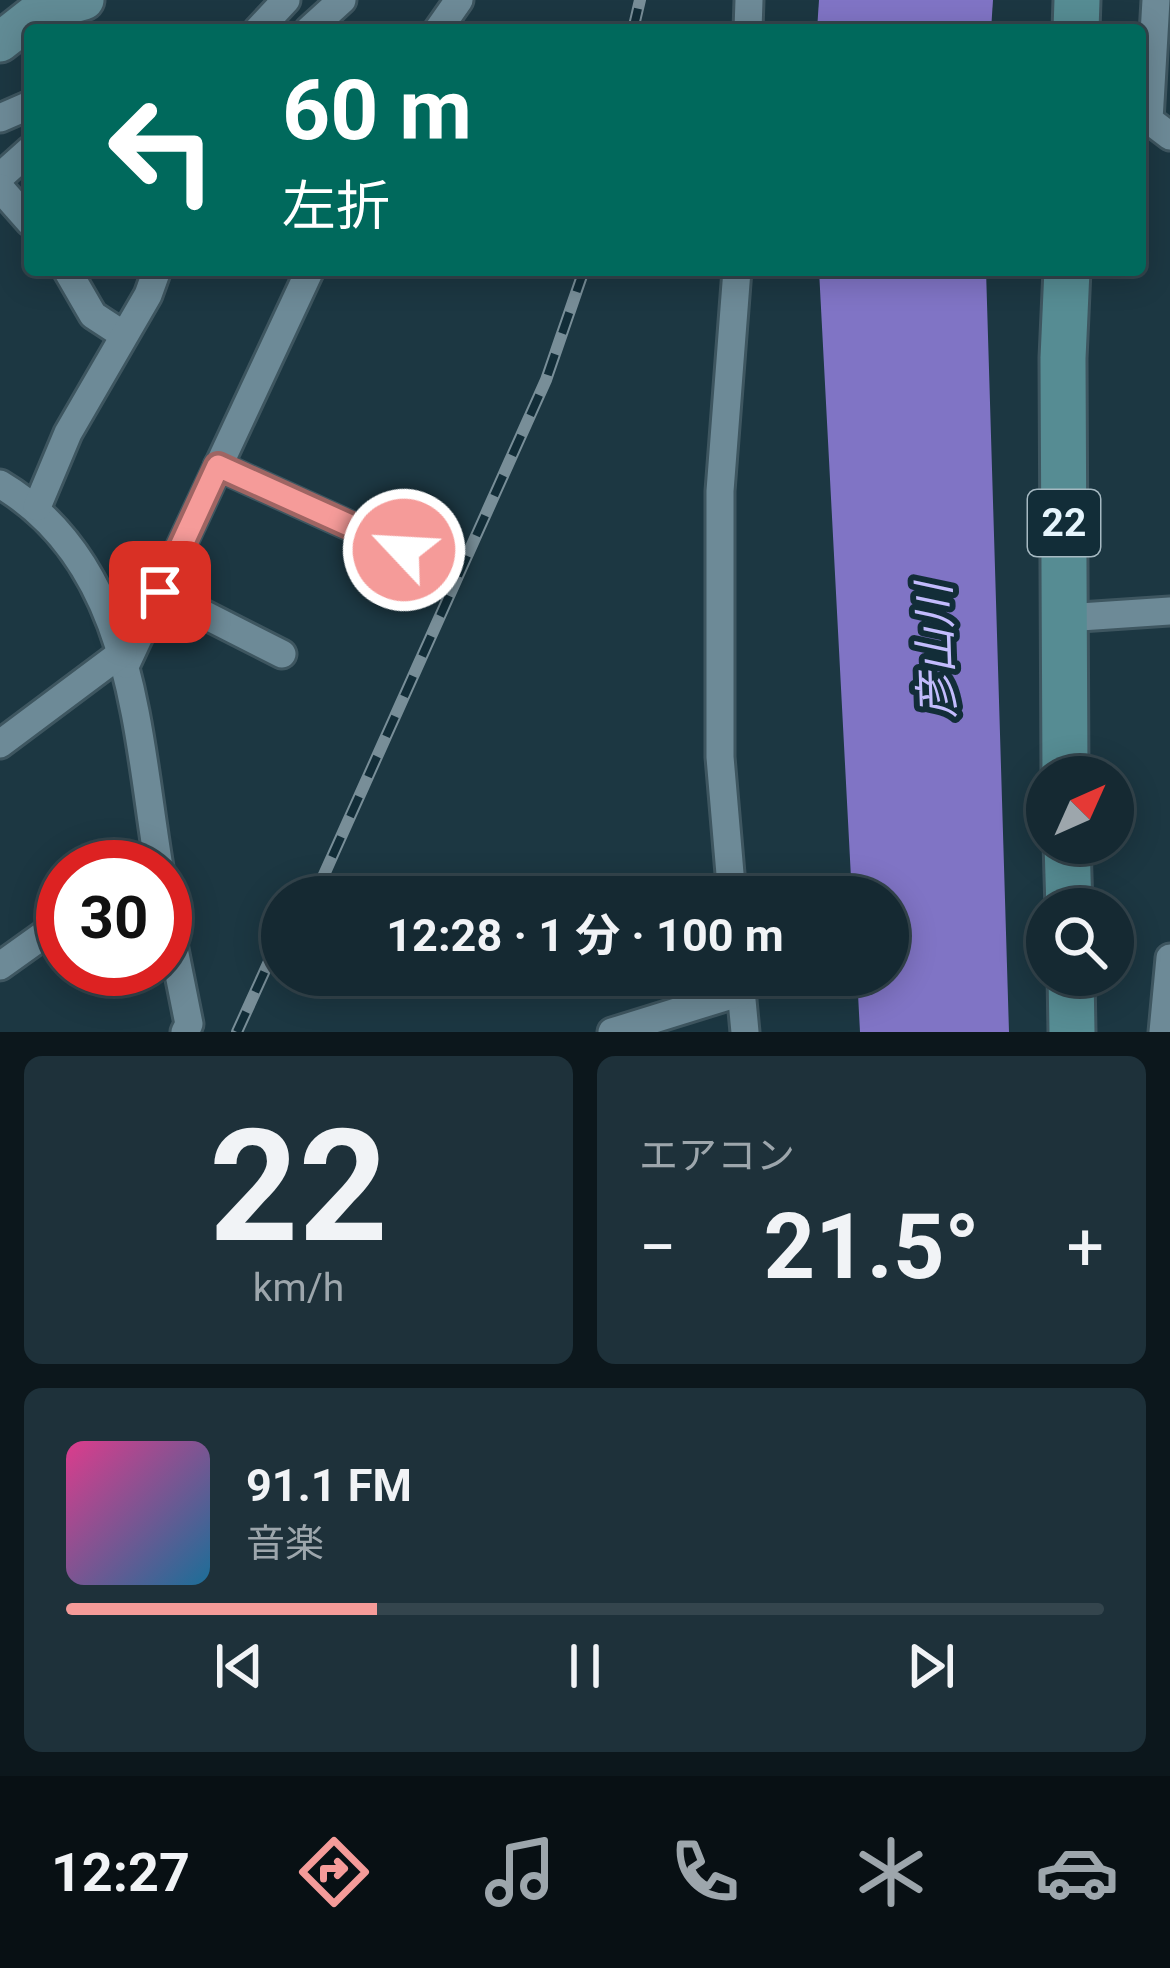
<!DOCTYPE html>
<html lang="ja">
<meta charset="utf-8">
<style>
body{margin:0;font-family:Roboto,"Noto Sans JP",sans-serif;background:#1e313a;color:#f1f3f6;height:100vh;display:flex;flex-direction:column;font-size:45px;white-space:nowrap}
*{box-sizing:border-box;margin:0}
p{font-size:39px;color:#9da6ac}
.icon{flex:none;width:66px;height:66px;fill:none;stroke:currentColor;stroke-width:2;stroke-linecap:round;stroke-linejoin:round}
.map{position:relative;height:1032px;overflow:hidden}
.side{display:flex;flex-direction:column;gap:24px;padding:24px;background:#0c171c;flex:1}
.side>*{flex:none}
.top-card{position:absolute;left:24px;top:24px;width:1122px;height:252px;border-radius:12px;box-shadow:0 6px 30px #0003,0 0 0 3px #34454d;background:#00695c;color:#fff;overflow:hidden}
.needle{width:78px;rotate:45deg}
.fabs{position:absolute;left:1026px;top:756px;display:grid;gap:24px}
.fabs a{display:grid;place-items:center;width:108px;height:108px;border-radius:50%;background:#152932;box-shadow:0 6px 30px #0003,0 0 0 3px #34454d;font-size:60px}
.speed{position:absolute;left:36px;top:840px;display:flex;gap:24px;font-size:60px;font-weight:700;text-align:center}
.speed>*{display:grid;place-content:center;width:156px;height:156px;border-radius:50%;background:#152932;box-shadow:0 6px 30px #0003,0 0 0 3px #34454d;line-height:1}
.speed .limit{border:18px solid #d22;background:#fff;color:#111}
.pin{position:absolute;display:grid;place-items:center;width:102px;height:102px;color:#fff;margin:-51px;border-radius:24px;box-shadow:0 6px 18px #0006}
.me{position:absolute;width:132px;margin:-66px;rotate:295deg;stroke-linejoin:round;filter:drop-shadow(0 0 9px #0008)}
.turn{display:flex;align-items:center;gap:42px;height:252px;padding:0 60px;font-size:54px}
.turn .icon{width:156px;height:156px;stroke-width:2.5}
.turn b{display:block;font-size:84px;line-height:102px}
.big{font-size:90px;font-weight:700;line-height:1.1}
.side .widget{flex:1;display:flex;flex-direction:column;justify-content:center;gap:18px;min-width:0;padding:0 42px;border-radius:18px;background:#1e313a}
.side .dial{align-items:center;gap:0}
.dial b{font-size:156px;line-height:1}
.song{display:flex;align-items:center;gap:36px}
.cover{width:144px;height:144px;border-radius:18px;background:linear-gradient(135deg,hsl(330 70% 55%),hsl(200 70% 35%))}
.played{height:12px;border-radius:6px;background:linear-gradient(90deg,#f59b99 30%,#34454d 30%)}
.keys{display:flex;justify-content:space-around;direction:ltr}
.heat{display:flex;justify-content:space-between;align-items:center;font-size:66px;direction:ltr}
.side .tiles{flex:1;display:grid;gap:24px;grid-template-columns:1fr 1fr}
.widget:last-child{grid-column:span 2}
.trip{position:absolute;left:261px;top:876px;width:648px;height:120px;border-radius:60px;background:#152932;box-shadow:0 6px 30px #0003,0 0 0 3px #34454d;font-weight:700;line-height:120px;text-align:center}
.dock{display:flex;height:192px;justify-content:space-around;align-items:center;background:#081014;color:#9da6ac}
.dock .icon{width:84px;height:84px}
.dock .on{color:#f59b99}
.dock b{font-size:54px;color:#f1f3f6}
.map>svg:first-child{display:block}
.water{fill:#8074c5}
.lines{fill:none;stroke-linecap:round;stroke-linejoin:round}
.street-casing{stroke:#3e5660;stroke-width:33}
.secondary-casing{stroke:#3e5660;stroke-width:45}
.primary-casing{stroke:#3e5660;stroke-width:51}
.street{stroke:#6d8a97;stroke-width:27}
.secondary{stroke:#618b95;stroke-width:39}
.primary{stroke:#568c93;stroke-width:45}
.rail-casing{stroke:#788e98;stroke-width:12}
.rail{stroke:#122d38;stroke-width:8;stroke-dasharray:22;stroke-linecap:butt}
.route-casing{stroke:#9f6563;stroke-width:30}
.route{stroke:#f59b99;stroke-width:21}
.labels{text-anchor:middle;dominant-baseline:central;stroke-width:12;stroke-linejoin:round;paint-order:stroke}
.shield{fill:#122d38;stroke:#a6b9c2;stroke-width:3}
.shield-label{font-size:39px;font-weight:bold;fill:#e6f5fd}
.water-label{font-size:45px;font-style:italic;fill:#c3bcfd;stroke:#122d38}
</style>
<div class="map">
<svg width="1170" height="1032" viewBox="0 0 1170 1032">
<rect width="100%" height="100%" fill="#1c3742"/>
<g class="water">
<path d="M819 0H993L991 30H817Z"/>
<path d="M819 270H986L1009 1032H860L857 975H888V897H852Z"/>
</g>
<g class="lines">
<g class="street-casing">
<g id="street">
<path d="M1156 0 1149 120 1170 136"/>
<path d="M258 30 286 0"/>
<path d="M309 30 342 0"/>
<path d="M438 30 459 0"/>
<path d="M748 30 749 0"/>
<path d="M0 118 30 105"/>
<path d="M0 177 30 150"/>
<path d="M0 188 30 222"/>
<path d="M67 270 93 315 122 334"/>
<path d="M218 466 403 550"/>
<path d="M0 484C134 564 136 729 159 867"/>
<path d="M37 507 68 433 148 295 157 270"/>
<path d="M160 592 282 654"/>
<path d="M1065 618 1170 611"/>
<path d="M126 664 310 270"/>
<path d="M0 744 123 652"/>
<path d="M732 897 720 757V491L737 270"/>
<path d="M165 904 189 1024 185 1032"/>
<path d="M0 966 63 921"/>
<path d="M740 979 745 1032"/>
<path d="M612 1032 741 992"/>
<path d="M1163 1032 1170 958"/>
</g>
</g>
<g class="secondary-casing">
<path id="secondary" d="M0 42 37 13 84 0"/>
</g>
<g class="primary-casing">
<g id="primary">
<path d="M1076 30 1077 0"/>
<path d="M1065 777 1063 358 1067 270"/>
<path d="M1067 843 1069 909"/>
<path d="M1071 975 1072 1032"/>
</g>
</g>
<use href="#street" class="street"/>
<use href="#secondary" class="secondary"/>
<use href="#primary" class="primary"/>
<g class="rail-casing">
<g id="rail">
<path d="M633 30 640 0"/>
<path d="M314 897 546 380 584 270"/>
<path d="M237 1032 282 933"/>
</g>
</g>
<use href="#rail" class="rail"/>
</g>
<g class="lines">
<g class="route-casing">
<path id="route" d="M160 592 218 466 404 550"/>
</g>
<use href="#route" class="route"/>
</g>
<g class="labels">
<rect class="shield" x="1028" y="490" width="72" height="66" rx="9"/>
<g class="shield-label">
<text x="1064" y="523">22</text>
</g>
<g class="water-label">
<text transform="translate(936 651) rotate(-92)">彦山川</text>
</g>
</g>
</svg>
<div class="fabs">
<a><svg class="needle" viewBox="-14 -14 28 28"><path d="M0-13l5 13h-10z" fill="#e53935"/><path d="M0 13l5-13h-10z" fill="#9da6ac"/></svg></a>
<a><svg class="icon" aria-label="search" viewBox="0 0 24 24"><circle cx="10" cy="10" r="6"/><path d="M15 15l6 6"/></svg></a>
</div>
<div class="speed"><div class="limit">30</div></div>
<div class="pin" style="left:160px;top:592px;background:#d93025"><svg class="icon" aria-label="arrive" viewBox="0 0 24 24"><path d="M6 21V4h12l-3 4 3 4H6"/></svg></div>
<svg class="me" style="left:404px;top:550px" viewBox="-20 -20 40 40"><circle r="17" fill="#f59b99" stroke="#fff" stroke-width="3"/><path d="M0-11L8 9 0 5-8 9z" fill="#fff"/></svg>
<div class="trip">12:28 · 1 分 · 100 m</div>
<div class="top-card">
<div class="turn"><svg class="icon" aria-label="left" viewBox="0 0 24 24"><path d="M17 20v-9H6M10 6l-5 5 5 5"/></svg><div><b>60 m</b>左折</div></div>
</div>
</div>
<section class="side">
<div class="tiles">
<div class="widget dial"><b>22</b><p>km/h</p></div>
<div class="widget"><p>エアコン</p>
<div class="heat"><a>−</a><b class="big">21.5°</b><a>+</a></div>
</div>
<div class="widget">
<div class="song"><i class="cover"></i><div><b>91.1 FM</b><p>音楽</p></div></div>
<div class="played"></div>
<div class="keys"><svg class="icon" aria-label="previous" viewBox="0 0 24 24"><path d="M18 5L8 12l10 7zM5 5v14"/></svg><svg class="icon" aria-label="pause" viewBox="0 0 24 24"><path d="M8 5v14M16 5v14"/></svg><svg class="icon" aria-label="next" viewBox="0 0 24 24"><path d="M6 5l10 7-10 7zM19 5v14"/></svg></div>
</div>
</div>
</section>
<nav class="dock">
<b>12:27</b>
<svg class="icon on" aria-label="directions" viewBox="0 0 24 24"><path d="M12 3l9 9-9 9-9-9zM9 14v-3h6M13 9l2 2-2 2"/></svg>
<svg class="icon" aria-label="music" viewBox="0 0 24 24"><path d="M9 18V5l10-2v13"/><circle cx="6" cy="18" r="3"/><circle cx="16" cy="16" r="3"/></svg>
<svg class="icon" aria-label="phone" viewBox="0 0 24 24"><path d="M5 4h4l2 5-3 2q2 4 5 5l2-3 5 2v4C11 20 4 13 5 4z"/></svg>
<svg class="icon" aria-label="climate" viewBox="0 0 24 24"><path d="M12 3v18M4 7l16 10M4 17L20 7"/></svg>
<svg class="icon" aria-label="car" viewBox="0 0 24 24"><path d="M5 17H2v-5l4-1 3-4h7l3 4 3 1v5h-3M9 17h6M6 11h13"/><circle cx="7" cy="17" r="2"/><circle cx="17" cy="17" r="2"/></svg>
</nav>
